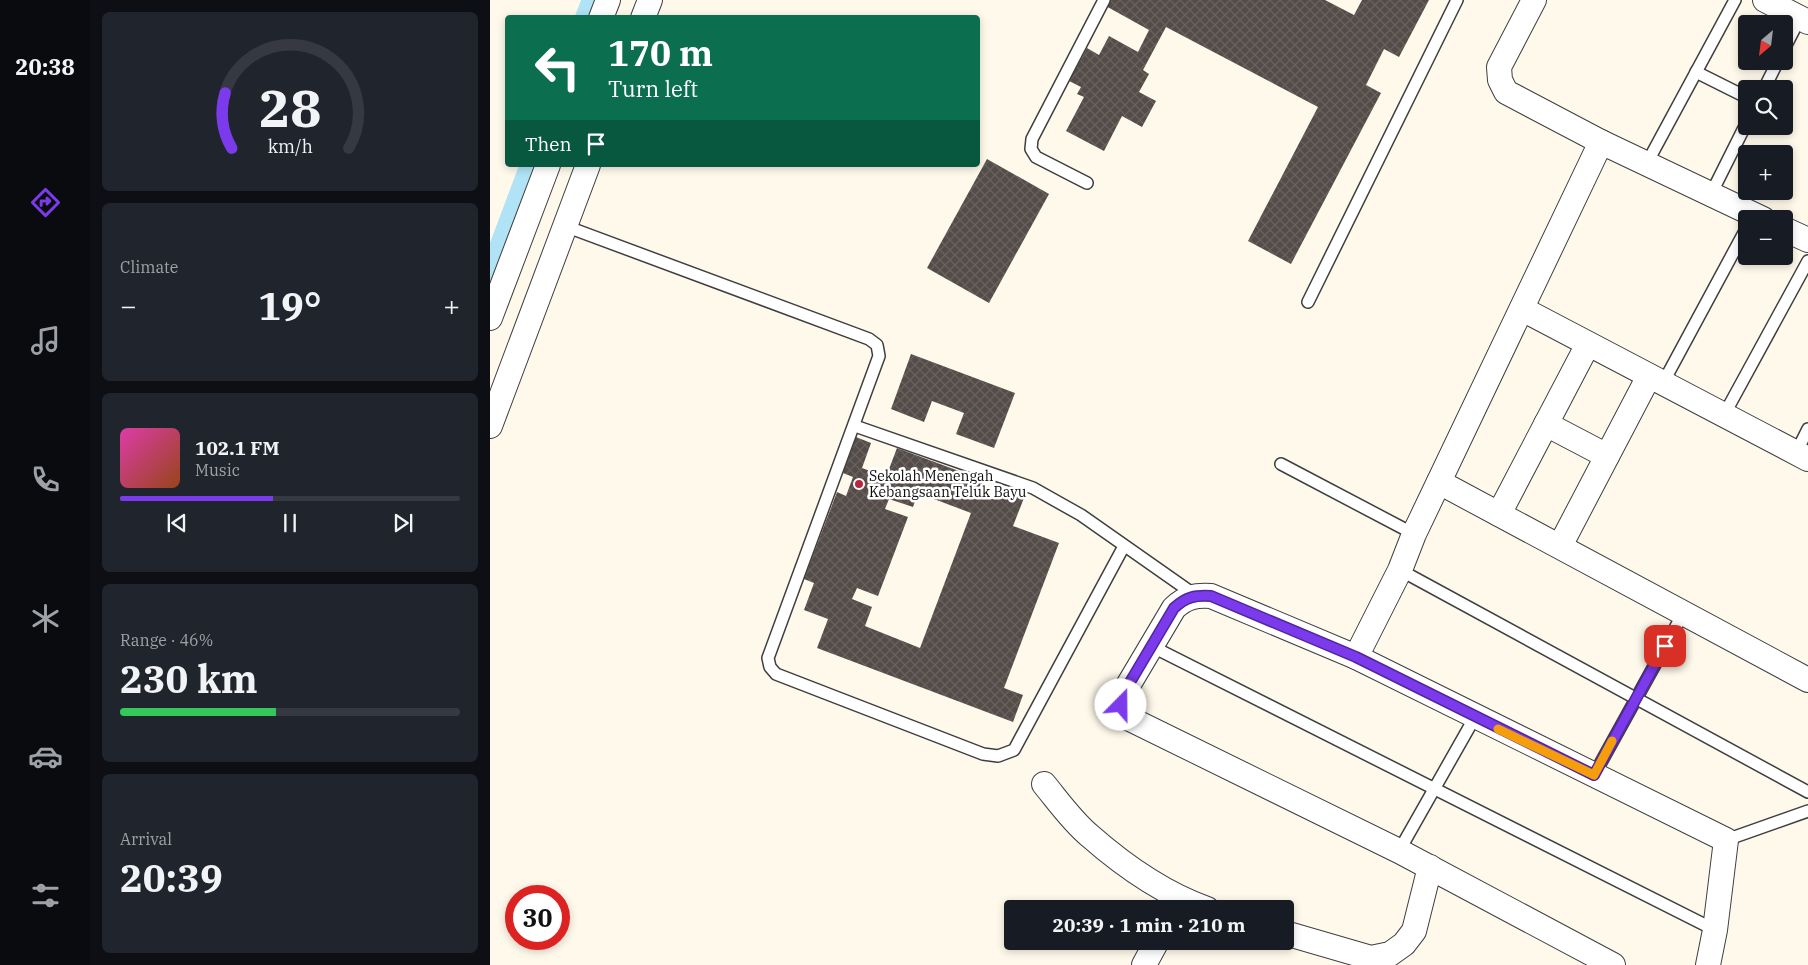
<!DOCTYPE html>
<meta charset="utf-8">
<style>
body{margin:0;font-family:"IBM Plex Serif",serif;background:#20242c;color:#f1f3f6;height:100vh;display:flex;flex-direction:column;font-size:19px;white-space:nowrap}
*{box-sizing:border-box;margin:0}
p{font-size:16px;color:#9ea1a6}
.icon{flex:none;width:28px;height:28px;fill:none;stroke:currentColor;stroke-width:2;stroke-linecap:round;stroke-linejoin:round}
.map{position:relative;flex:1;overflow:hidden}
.details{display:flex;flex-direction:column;gap:12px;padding:12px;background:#0d0f14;width:400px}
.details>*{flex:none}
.guide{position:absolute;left:15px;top:15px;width:475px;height:152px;border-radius:5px;box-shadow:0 2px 8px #0003;background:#0b6e4f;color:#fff;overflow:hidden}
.needle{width:32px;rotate:208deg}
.fabs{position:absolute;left:1248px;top:15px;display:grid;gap:10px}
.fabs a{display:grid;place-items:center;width:55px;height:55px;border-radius:5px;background:#171b24;box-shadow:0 2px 8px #0003;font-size:25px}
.speed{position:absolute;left:15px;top:885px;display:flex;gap:10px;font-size:25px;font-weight:700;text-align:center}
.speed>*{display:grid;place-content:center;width:65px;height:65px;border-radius:50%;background:#171b24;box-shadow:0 2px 8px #0003;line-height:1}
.speed .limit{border:8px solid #d22;background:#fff;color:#111}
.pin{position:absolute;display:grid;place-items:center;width:42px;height:42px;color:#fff;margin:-21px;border-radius:10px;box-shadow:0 2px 8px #0006}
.me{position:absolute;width:55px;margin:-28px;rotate:22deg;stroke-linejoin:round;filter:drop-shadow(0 0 4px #0008)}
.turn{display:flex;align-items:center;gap:18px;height:105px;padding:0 20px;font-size:22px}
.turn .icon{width:65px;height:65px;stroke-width:2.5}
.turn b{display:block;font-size:35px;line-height:42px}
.then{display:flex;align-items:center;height:48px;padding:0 20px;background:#0003;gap:10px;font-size:19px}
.big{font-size:38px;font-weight:700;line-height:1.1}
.details .widget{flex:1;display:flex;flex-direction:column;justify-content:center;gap:8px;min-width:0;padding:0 18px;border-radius:8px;background:#20242c}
.details .dial{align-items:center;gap:0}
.dial svg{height:130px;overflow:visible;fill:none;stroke:#363941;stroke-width:7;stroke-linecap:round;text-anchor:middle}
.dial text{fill:#f1f3f6;stroke:none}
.song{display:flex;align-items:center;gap:15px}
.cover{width:60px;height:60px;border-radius:8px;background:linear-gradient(135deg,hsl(320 70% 55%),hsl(20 70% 35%))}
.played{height:5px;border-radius:2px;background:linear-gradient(90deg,#7c3aed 45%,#363941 45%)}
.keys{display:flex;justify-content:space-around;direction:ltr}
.heat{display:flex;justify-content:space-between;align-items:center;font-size:28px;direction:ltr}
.charge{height:8px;border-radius:4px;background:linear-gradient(90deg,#34c759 46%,#363941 0)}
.trip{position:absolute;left:514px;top:900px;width:290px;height:50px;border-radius:5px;background:#171b24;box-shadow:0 2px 8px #0003;font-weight:700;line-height:50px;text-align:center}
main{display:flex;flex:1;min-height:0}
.tabs{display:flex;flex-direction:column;width:90px;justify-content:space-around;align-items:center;background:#090b0e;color:#9ea1a6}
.tabs .icon{width:35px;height:35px}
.tabs .active{color:#7c3aed}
.tabs b{font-size:22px;color:#f1f3f6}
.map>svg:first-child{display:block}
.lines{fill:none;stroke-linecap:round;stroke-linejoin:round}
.canal{stroke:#b0e3f5;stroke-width:24}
.building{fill:url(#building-cross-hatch);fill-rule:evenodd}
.service-casing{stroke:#3f3f3f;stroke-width:14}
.minor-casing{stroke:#3f3f3f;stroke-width:26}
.service{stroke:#fff;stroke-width:11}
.minor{stroke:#fff;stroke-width:24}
.route-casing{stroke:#51269a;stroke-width:12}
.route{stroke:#7c3aed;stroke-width:9}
.slow{stroke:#f59e0b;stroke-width:9}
.poi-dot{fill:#ba253d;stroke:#fff;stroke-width:2}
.labels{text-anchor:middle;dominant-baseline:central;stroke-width:5;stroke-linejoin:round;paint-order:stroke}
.poi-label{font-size:14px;fill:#0c0c0c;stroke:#fff;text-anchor:start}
</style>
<main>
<nav class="tabs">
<b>20:38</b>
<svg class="icon active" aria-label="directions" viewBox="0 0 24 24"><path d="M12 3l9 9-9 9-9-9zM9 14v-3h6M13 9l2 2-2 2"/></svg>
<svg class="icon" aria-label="music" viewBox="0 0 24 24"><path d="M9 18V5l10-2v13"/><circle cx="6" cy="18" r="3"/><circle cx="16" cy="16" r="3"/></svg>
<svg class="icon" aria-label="phone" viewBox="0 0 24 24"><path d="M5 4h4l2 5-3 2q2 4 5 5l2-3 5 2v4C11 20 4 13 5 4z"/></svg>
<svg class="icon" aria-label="climate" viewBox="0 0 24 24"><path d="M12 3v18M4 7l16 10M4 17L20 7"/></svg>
<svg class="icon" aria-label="car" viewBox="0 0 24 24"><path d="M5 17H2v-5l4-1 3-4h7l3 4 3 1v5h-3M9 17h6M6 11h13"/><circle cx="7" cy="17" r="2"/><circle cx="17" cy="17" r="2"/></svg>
<svg class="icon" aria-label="filters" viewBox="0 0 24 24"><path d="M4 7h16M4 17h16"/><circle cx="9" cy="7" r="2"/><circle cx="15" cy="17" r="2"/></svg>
</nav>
<section class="details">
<div class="widget dial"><svg viewBox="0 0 100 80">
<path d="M14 69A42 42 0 1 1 86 69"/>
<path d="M14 69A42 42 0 0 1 10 35" stroke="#7c3aed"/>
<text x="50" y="56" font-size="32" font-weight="700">28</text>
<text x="50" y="72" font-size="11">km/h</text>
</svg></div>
<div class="widget"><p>Climate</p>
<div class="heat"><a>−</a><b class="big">19°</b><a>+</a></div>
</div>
<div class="widget">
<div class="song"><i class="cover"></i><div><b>102.1 FM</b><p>Music</p></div></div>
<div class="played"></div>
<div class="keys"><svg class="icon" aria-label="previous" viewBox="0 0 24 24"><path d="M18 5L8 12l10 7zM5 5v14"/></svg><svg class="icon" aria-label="pause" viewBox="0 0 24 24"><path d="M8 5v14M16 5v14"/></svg><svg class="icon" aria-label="next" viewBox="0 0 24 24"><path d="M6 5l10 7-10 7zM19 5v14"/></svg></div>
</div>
<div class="widget"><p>Range · 46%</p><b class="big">230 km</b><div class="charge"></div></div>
<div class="widget"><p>Arrival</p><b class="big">20:39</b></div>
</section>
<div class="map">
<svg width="1318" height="965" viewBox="0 0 1318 965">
<defs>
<pattern id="building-cross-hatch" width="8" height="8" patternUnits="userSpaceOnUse" patternTransform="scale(1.25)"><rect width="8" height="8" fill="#544c48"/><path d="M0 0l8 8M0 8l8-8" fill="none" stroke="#68615e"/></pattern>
</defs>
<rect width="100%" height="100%" fill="#fff9eb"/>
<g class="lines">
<g class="canal">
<path d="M97 18 104 0"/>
<path d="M0 277 42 165"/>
</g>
</g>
<g class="building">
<path d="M616 0H835L864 15 872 0H939L909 57 894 49 876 85 891 93 801 264 758 241 828 107 676 27 653 70 659 74 649 92 666 101 652 127 632 116 614 151 576 131 594 97 587 94 591 87 579 81 597 48 609 55 619 36 648 52 659 30 614 5Z"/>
<path d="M497 159 559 194 499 303 437 268Z"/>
<path d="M421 354 525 393 504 448 466 434 474 413 442 401 434 422 401 409Z"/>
<path d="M366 437 381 443 372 468 396 477 407 448 493 480 490 490 504 496 508 488 534 498 523 526 569 543 514 688 533 695 523 722 327 648 338 619 314 610 324 583 314 579 347 492 356 496 363 477 353 473ZM428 493 481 513 430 648 375 626 382 607 362 599 367 588 388 596 418 517 395 509 399 499 423 507Z"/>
</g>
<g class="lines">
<g class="service-casing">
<g id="service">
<path d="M1294 49 1310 18"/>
<path d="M1206 72 1256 97"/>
<path d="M1274 89 1288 61"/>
<path d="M1157 163 1245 0"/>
<path d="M597 183 546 157 541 149 542 139 614 0"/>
<path d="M1221 194 1256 124"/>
<path d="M75 226 379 339 387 345 389 356 278 658 280 667 286 674 493 754 508 756 524 750 634 546"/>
<path d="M818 302 967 0"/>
<path d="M1173 383 1256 229"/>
<path d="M1234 415 1318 261"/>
<path d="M365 426 543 488 591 515 705 595"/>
<path d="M1306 453 1318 429"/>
<path d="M791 464 924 534"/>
<path d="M910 570 1318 792"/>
<path d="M663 647 1225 930"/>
<path d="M1104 775 1194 612"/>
<path d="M1236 840 1318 811"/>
<path d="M909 851 985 717"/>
</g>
</g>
<g class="minor-casing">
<g id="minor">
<path d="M1044 0 1009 67 1010 80 1016 92 1111 142 1273 219"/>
<path d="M1275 0 1318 22"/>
<path d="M111 18 118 0"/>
<path d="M153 18 160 0"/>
<path d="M1294 229 1318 240"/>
<path d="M1032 309 1318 459"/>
<path d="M0 318 58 165"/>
<path d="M1056 424 1117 456"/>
<path d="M0 426 98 165"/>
<path d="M949 482 1318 680"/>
<path d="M1009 514 1098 344"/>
<path d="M1070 546 1159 376"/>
<path d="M866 657 910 570 924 534 1111 142"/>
<path d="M554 784C568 801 582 821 600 836 633 865 675 894 717 909"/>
<path d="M795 933 881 958 900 954 914 944 924 931 940 867"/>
<path d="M654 965 667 941"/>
<path d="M1123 965 909 851 634 716 631 705 633 694 684 608C696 597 705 595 721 596L866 657 1236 840 1225 930 1218 965"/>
</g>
</g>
<use href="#service" class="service"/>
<use href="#minor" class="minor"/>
</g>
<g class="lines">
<g class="route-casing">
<path id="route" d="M631 705 633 694 684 608C696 597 705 595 721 596L866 657 1104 775 1175 646"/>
</g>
<use href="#route" class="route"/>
<path class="slow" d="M1008 729 1104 775 1122 741"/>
</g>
<circle class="poi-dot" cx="369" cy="484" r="5"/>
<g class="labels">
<g class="poi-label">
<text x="379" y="476">Sekolah Menengah<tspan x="379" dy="16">Kebangsaan Teluk Bayu</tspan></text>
</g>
</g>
</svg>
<div class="fabs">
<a><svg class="needle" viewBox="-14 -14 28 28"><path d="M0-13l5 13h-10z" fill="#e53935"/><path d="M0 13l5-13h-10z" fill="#9ea1a6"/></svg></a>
<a><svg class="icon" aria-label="search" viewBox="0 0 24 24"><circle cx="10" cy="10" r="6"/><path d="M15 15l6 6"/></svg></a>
<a>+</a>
<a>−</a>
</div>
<div class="speed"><div class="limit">30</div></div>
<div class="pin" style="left:1175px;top:646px;background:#d93025"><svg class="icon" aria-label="arrive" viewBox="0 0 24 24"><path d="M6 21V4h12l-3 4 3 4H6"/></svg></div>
<svg class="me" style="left:631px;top:705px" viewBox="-20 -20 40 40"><circle r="19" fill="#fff"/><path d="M0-13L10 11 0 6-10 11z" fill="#7c3aed"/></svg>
<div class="trip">20:39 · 1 min · 210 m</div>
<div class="guide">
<div class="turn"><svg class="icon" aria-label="left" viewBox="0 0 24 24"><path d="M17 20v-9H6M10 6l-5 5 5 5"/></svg><div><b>170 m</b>Turn left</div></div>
<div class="then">Then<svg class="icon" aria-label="arrive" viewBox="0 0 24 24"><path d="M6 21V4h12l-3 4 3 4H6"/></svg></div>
</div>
</div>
</main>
